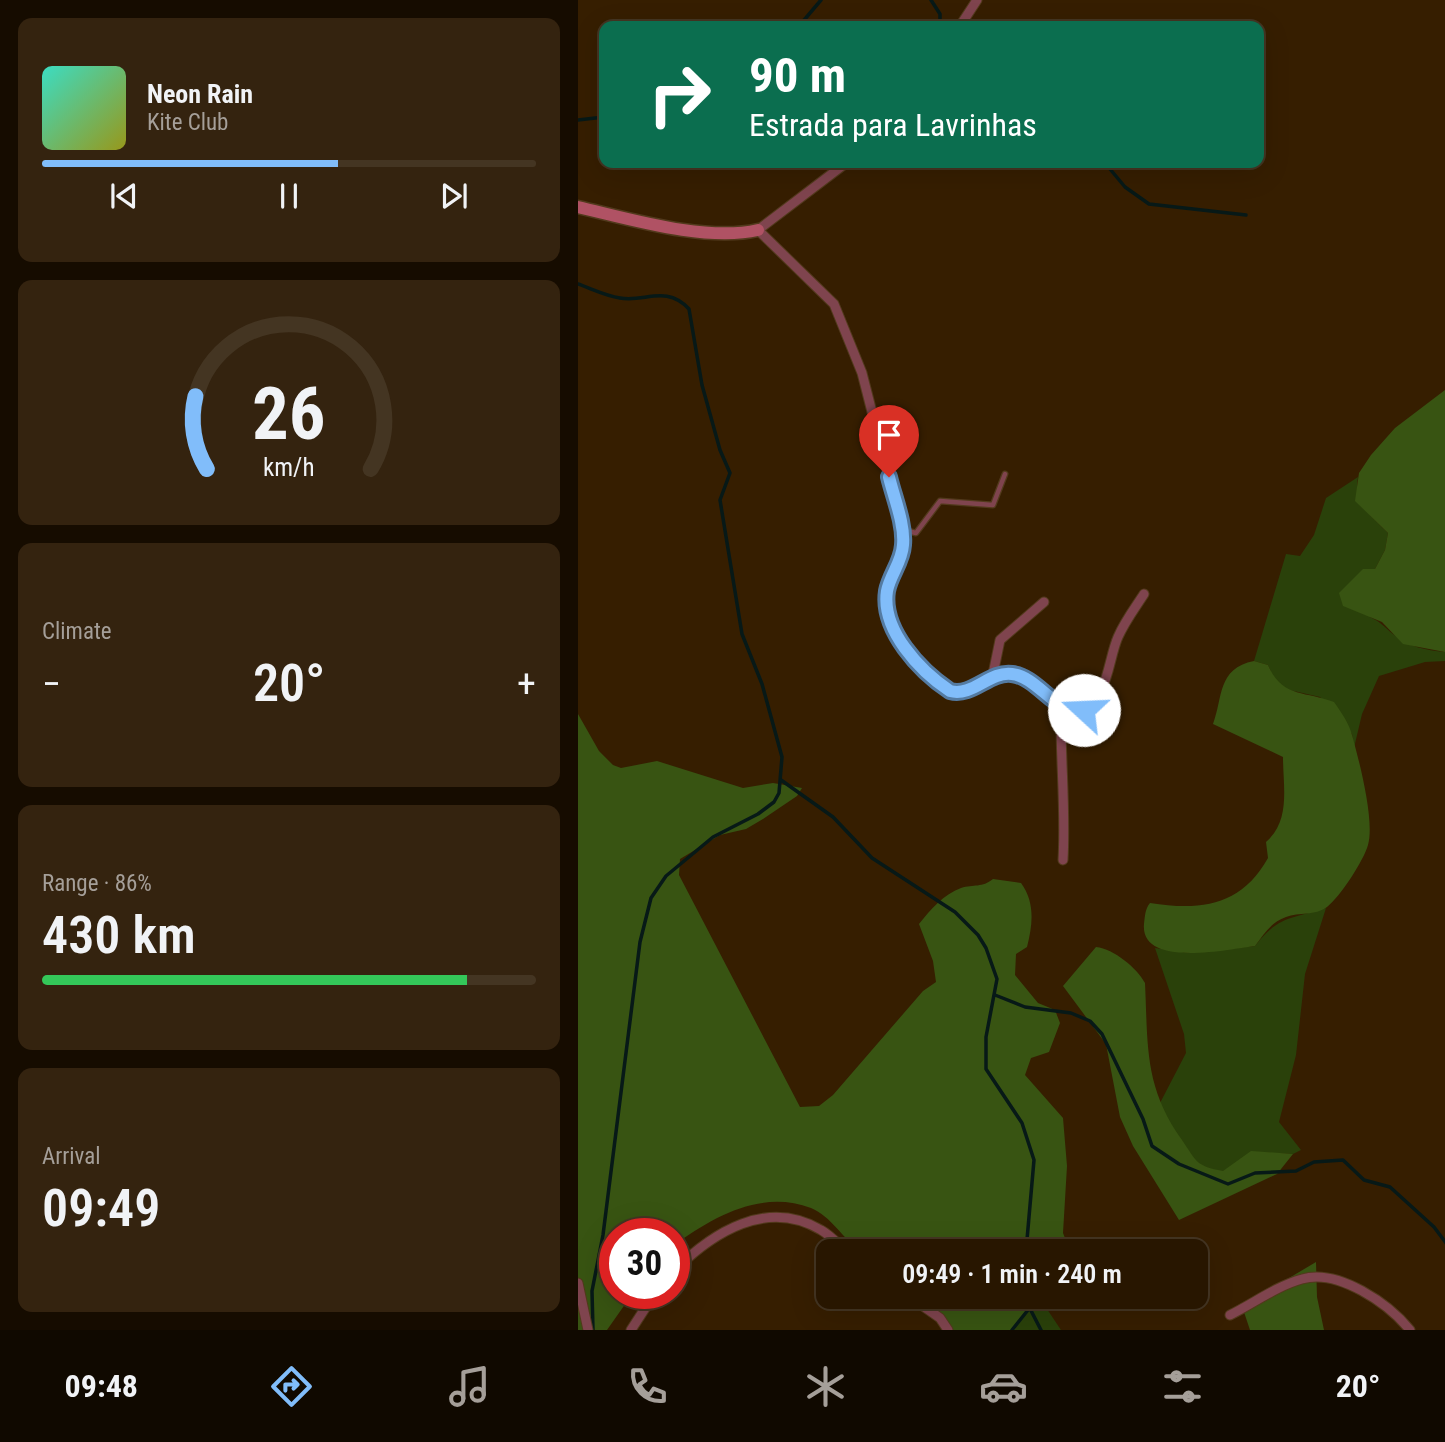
<!DOCTYPE html>
<meta charset="utf-8">
<style>
body{margin:0;font-family:"Roboto Condensed",sans-serif;background:#34230f;color:#f1f3f6;height:100vh;display:flex;flex-direction:column;font-size:26px;white-space:nowrap}
*{box-sizing:border-box;margin:0}
p{font-size:23px;color:#a59f99}
.icon{flex:none;width:38px;height:38px;fill:none;stroke:currentColor;stroke-width:2;stroke-linecap:round;stroke-linejoin:round}
.map{position:relative;flex:1;overflow:hidden}
.panel{display:flex;flex-direction:column;gap:18px;padding:18px;background:#160c00;width:578px}
.panel>*{flex:none}
.hud{position:absolute;left:21px;top:21px;width:665px;height:147px;border-radius:14px;box-shadow:0 7px 28px #0002,0 0 0 2px #443522;background:#0b6e4f;color:#fff;overflow:hidden}
.speed{position:absolute;left:21px;top:1218px;display:flex;gap:14px;font-size:35px;font-weight:700;text-align:center}
.speed>*{display:grid;place-content:center;width:91px;height:91px;border-radius:50%;background:#281600;box-shadow:0 7px 28px #0002,0 0 0 2px #443522;line-height:1}
.speed .limit{border:10px solid #d22;background:#fff;color:#111}
.pin{position:absolute;display:grid;place-items:center;width:60px;height:60px;color:#fff;margin:-72px -30px;border-radius:50% 50% 50% 0;rotate:-45deg;box-shadow:0 0 7px #0007}
.pin .icon{rotate:45deg}
.me{position:absolute;width:77px;margin:-38px;rotate:290deg;stroke-linejoin:round;filter:drop-shadow(0 0 5px #0008)}
.turn{display:flex;align-items:center;gap:24px;height:147px;padding:0 35px;font-size:32px}
.turn .icon{width:91px;height:91px;stroke-width:2.5}
.turn b{display:block;font-size:49px;line-height:60px}
.big{font-size:52px;font-weight:600;line-height:1.1}
.panel .tile{flex:1;display:flex;flex-direction:column;justify-content:center;gap:10px;min-width:0;padding:0 24px;border-radius:14px;background:#34230f}
.panel .dial{align-items:center;gap:0}
.dial svg{height:182px;overflow:visible;fill:none;stroke:#443522;stroke-width:7;stroke-linecap:round;text-anchor:middle}
.dial text{fill:#f1f3f6;stroke:none}
.song{display:flex;align-items:center;gap:21px}
.cover{width:84px;height:84px;border-radius:10px;background:linear-gradient(135deg,hsl(170 70% 55%),hsl(60 70% 35%))}
.played{height:7px;border-radius:4px;background:linear-gradient(90deg,#81bdfa 60%,#443522 60%)}
.keys{display:flex;justify-content:space-around;direction:ltr}
.heat{display:flex;justify-content:space-between;align-items:center;font-size:38px;direction:ltr}
.charge{height:10px;border-radius:5px;background:linear-gradient(90deg,#34c759 86%,#443522 0)}
.trip{position:absolute;left:238px;top:1239px;width:392px;height:70px;border-radius:14px;background:#281600;box-shadow:0 7px 28px #0002,0 0 0 2px #443522;font-weight:600;line-height:70px;text-align:center}
.tabs{display:flex;height:112px;justify-content:space-around;align-items:center;background:#100900;color:#a59f99}
.tabs .icon{width:49px;height:49px}
.tabs .current{color:#81bdfa}
.tabs b{font-size:32px;color:#f1f3f6}
main{display:flex;flex:1;min-height:0}
.map>svg:first-child{display:block}
.green{fill:#2a410a}
.forest{fill:#385412}
.lines{fill:none;stroke-linecap:round;stroke-linejoin:round}
.stream{stroke:#071917;stroke-width:3.5}
.lane-casing{stroke:#523a1c;stroke-width:7}
.street-casing{stroke:#523a1c;stroke-width:11}
.secondary-casing{stroke:#523a1c;stroke-width:15}
.lane{stroke:#7f444e;stroke-width:4.5}
.street{stroke:#7f444e;stroke-width:9}
.secondary{stroke:#b05264;stroke-width:12}
.route-casing{stroke:#547ba2;stroke-width:18}
.route{stroke:#81bdfa;stroke-width:12}
</style>
<main>
<section class="panel">
<div class="tile">
<div class="song"><i class="cover"></i><div><b>Neon Rain</b><p>Kite Club</p></div></div>
<div class="played"></div>
<div class="keys"><svg class="icon" aria-label="previous" viewBox="0 0 24 24"><path d="M18 5L8 12l10 7zM5 5v14"/></svg><svg class="icon" aria-label="pause" viewBox="0 0 24 24"><path d="M8 5v14M16 5v14"/></svg><svg class="icon" aria-label="next" viewBox="0 0 24 24"><path d="M6 5l10 7-10 7zM19 5v14"/></svg></div>
</div>
<div class="tile dial"><svg viewBox="0 0 100 80">
<path d="M14 69A42 42 0 1 1 86 69"/>
<path d="M14 69A42 42 0 0 1 9 37" stroke="#81bdfa"/>
<text x="50" y="56" font-size="32" font-weight="700">26</text>
<text x="50" y="72" font-size="11">km/h</text>
</svg></div>
<div class="tile"><p>Climate</p>
<div class="heat"><a>−</a><b class="big">20°</b><a>+</a></div>
</div>
<div class="tile"><p>Range · 86%</p><b class="big">430 km</b><div class="charge"></div></div>
<div class="tile"><p>Arrival</p><b class="big">09:49</b></div>
</section>
<div class="map">
<svg width="868" height="1330" viewBox="0 0 868 1330">
<rect width="100%" height="100%" fill="#361e00"/>
<g class="green">
<path d="M780 477C775 503 793 516 810 533L807 550 797 569 792 617C803 622 806 627 815 634 831 647 847 650 867 652V661L847 662 801 676 784 714 776 748 774 734 742 697 707 689 696 679 690 665 676 661 708 554 722 556 736 535 748 498Z"/>
<path d="M748 908 727 974 718 1055 701 1122 723 1150 715 1154 673 1152C665 1157 655 1170 646 1171 614 1175 592 1127 582 1103L608 1053 606 1034 577 948 611 953 677 946C701 915 714 919 748 908Z"/>
<path d="M461 1297 483 1330H437L443 1318Z"/>
</g>
<g class="forest">
<path d="M867 390V652L825 644 804 622 765 606 761 593 785 569H797L807 550 810 533 777 501 781 473 793 455 817 428Z"/>
<path d="M676 661 690 665C704 698 727 691 756 702 763 712 771 723 774 735 781 760 797 821 790 845 786 860 762 897 749 907 737 916 721 912 708 917 693 922 686 934 677 946 652 949 562 969 566 924 567 916 567 909 572 903 623 911 663 906 690 858L688 842C713 820 705 787 705 757L635 724C645 698 639 668 676 661Z"/>
<path d="M0 714 21 751 35 765 43 768 79 761 165 788 195 783 224 788 219 796 185 819 168 829 142 835 102 859 101 875 222 1107 241 1106 255 1095 345 991 358 982 355 961 341 924C352 910 366 894 383 888 396 884 404 888 415 879L443 883C457 902 455 924 449 947L438 954 437 975 460 1003 477 1010 482 1023 471 1052 453 1058 447 1075 485 1118 489 1166 485 1233 492 1251H282C265 1239 253 1216 233 1208 183 1189 135 1217 96 1245V1234H37V1293H55L29 1330H0Z"/>
<path d="M518 947C536 949 559 968 567 983 570 1046 566 1087 604 1140 619 1162 618 1166 645 1171L673 1151 715 1154 699 1174 601 1220 555 1146 542 1117 528 1044 485 986Z"/>
<path d="M738 1262 739 1297 746 1330H672L664 1306Z"/>
<path d="M342 1297H463L443 1318 437 1330H367L359 1308Z"/>
</g>
<g class="lines">
<g class="stream">
<path d="M353 0 362 14V26"/>
<path d="M221 26 243 0"/>
<path d="M0 120 26 117"/>
<path d="M527 163 547 187 571 204 668 215"/>
<path d="M0 284C14 289 28 296 42 298 66 303 88 284 111 309L124 385 142 450 152 473 142 500 164 634 184 684 204 757 201 793 196 802 180 814 135 837 88 876 73 898 62 942 25 1235 14 1291 15 1330"/>
<path d="M203 780 255 817 294 858 377 912 400 935 408 948 419 979 408 1037V1069L444 1123 456 1160 448 1251"/>
<path d="M417 995 447 1007 493 1013 512 1021 524 1034 565 1119 574 1146 601 1164 650 1184 677 1173 718 1171 736 1162 765 1160 786 1180 812 1187 856 1227 868 1243"/>
<path d="M446 1297 463 1330"/>
<path d="M434 1330 450 1310"/>
</g>
<g class="lane-casing">
<path id="lane" d="M325 530 338 533 362 501 415 505 427 474"/>
</g>
<g class="street-casing">
<g id="street">
<path d="M382 26 399 0"/>
<path d="M268 163 180 230 256 304 284 373 324 529C326 550 319 562 312 580 300 614 322 642 343 665 352 675 363 690 376 692 398 696 415 669 437 675 461 680 475 707 501 711 530 703 530 659 540 637 547 621 557 608 566 594"/>
<path d="M414 679 422 640 466 602"/>
<path d="M483 705C482 757 488 808 485 860"/>
<path d="M96 1271C135 1232 189 1198 243 1230 252 1235 260 1244 268 1251"/>
<path d="M0 1283 10 1330"/>
<path d="M332 1297 362 1318 370 1330"/>
<path d="M652 1315C676 1303 699 1286 724 1279 760 1268 811 1304 832 1330"/>
<path d="M53 1330 77 1293"/>
</g>
</g>
<g class="secondary-casing">
<path id="secondary" d="M0 207C52 219 128 242 180 230"/>
</g>
<use href="#lane" class="lane"/>
<use href="#street" class="street"/>
<use href="#secondary" class="secondary"/>
</g>
<g class="lines">
<g class="route-casing">
<path id="route" d="M311 477C316 498 327 524 325 545 324 562 312 575 309 591 303 630 342 671 372 691 395 697 411 671 434 674 461 677 478 716 506 710"/>
</g>
<use href="#route" class="route"/>
</g>
</svg>
<div class="speed"><div class="limit">30</div></div>
<div class="pin" style="left:311px;top:477px;background:#d93025"><svg class="icon" aria-label="arrive" viewBox="0 0 24 24"><path d="M6 21V4h12l-3 4 3 4H6"/></svg></div>
<svg class="me" style="left:506px;top:710px" viewBox="-20 -20 40 40"><circle r="19" fill="#fff"/><path d="M0-13L10 11 0 6-10 11z" fill="#81bdfa"/></svg>
<div class="trip">09:49 · 1 min · 240 m</div>
<div class="hud">
<div class="turn"><svg class="icon" aria-label="right" viewBox="0 0 24 24"><path d="M7 20v-9h11M14 6l5 5-5 5"/></svg><div><b>90 m</b>Estrada para Lavrinhas</div></div>
</div>
</div>
</main>
<nav class="tabs">
<b>09:48</b>
<svg class="icon current" aria-label="directions" viewBox="0 0 24 24"><path d="M12 3l9 9-9 9-9-9zM9 14v-3h6M13 9l2 2-2 2"/></svg>
<svg class="icon" aria-label="music" viewBox="0 0 24 24"><path d="M9 18V5l10-2v13"/><circle cx="6" cy="18" r="3"/><circle cx="16" cy="16" r="3"/></svg>
<svg class="icon" aria-label="phone" viewBox="0 0 24 24"><path d="M5 4h4l2 5-3 2q2 4 5 5l2-3 5 2v4C11 20 4 13 5 4z"/></svg>
<svg class="icon" aria-label="climate" viewBox="0 0 24 24"><path d="M12 3v18M4 7l16 10M4 17L20 7"/></svg>
<svg class="icon" aria-label="car" viewBox="0 0 24 24"><path d="M5 17H2v-5l4-1 3-4h7l3 4 3 1v5h-3M9 17h6M6 11h13"/><circle cx="7" cy="17" r="2"/><circle cx="17" cy="17" r="2"/></svg>
<svg class="icon" aria-label="filters" viewBox="0 0 24 24"><path d="M4 7h16M4 17h16"/><circle cx="9" cy="7" r="2"/><circle cx="15" cy="17" r="2"/></svg>
<b>20°</b>
</nav>
